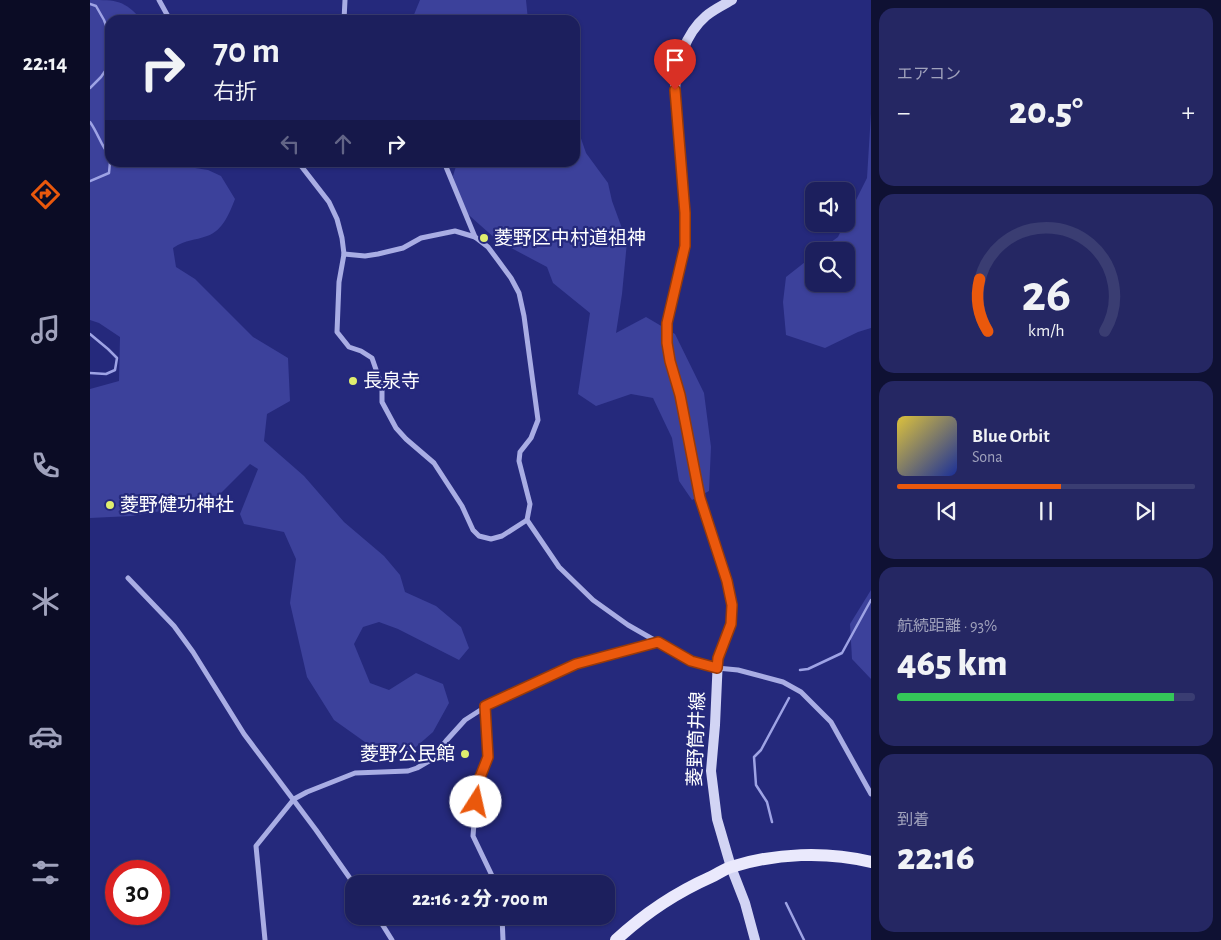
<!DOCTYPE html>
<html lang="ja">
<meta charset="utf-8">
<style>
body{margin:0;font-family:"Alegreya Sans","Noto Sans JP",sans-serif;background:#252763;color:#f1f3f6;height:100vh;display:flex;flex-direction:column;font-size:19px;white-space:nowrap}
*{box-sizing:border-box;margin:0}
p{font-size:16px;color:#a0a2bc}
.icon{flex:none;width:28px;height:28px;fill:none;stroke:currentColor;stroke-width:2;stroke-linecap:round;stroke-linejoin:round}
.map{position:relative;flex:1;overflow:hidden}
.sheet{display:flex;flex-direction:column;gap:8px;padding:8px;background:#0f1133;width:350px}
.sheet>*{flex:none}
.guide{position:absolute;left:15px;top:15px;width:475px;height:152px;border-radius:15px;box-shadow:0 1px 4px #0004,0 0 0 1px #3a3d72;background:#1c1f5d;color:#f1f3f6;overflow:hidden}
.buttons{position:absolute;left:715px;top:182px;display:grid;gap:10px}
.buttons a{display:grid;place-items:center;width:50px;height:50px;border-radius:10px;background:#1c1f5d;box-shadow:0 1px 4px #0004,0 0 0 1px #3a3d72;font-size:25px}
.speed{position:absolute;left:15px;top:860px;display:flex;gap:10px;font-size:25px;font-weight:700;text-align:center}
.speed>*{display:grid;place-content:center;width:65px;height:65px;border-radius:50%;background:#1c1f5d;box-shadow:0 1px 4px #0004,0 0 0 1px #3a3d72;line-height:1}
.speed .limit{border:8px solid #d22;background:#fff;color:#111}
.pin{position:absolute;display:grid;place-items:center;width:42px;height:42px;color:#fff;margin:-51px -21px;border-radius:50% 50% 50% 0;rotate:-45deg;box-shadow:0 0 5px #0007}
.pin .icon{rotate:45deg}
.me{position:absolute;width:55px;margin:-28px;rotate:10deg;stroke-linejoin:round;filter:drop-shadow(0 0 4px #0008)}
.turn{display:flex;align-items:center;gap:18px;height:105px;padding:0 25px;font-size:22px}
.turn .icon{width:65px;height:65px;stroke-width:2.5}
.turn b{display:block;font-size:35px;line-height:42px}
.lanes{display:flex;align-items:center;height:48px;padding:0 25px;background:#0003;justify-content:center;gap:25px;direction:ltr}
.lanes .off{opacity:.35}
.big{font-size:38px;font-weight:800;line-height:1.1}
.sheet .tile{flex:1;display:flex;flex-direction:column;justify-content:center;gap:8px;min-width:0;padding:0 18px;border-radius:15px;background:#252763}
.sheet .dial{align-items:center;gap:0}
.dial svg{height:130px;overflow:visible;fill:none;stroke:#3a3d72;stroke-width:7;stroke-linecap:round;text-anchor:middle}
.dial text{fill:#f1f3f6;stroke:none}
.song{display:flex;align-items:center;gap:15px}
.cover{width:60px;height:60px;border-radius:8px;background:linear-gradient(135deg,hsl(50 70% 55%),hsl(230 70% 35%))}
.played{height:5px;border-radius:2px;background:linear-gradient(90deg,#ea580c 55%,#3a3d72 55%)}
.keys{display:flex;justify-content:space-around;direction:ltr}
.heat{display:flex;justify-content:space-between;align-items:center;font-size:28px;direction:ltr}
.charge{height:8px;border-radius:4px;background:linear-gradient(90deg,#34c759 93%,#3a3d72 0)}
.trip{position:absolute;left:255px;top:875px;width:270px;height:50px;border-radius:15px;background:#1c1f5d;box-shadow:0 1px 4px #0004,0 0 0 1px #3a3d72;font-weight:800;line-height:50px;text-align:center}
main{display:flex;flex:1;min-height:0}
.dock{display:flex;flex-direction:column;width:90px;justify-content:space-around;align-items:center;background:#0b0c25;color:#a0a2bc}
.dock .icon{width:35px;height:35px}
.dock .current{color:#ea580c}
.dock b{font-size:22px;color:#f1f3f6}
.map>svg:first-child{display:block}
.green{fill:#3c419b}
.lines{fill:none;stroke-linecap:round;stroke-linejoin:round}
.stream{stroke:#9ea3e5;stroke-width:2.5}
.street{stroke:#a9ade4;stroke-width:5}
.secondary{stroke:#d2d4f4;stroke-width:10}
.primary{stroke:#eae9fc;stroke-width:12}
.route-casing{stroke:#983908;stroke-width:12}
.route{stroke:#ea580c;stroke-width:9}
.poi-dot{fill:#e0ee6e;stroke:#25297c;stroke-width:2}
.labels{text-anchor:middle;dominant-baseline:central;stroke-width:4.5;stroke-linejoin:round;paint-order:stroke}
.poi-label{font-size:19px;fill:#fff;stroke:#25297c;text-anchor:start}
.street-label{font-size:19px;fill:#fff;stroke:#25297c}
</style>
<main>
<nav class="dock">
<b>22:14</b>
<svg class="icon current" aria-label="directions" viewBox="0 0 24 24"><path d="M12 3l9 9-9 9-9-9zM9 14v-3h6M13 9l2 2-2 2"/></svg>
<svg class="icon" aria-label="music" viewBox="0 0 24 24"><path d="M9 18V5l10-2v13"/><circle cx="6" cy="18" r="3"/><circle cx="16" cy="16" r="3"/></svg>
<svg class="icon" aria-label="phone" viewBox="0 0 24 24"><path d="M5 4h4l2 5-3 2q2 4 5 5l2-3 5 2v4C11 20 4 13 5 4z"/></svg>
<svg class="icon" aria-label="climate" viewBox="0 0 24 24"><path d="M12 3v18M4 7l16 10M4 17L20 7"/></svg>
<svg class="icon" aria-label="car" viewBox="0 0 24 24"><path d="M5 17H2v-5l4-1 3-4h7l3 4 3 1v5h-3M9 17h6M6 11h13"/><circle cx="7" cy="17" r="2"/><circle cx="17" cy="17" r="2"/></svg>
<svg class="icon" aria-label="filters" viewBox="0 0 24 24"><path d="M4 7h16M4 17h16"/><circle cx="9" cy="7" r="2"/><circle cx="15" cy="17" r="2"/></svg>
</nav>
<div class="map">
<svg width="781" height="940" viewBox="0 0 781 940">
<rect width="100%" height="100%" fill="#25297c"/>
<g class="green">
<path d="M0 0C27 0 34 0 52 20H20V97L17 100 15 110 20 125V162L81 163 86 165 118 170 131 176 145 199C140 212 133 231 117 236 104 241 97 239 83 248L86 267 105 279 163 337 198 358 200 401 177 414 174 441 214 476 254 522 294 556 310 575 315 592 346 606 371 627 379 648 369 660 308 629 289 622 273 627 264 644 280 683 299 690 326 673 353 684 359 703 343 732 319 753 289 752 244 720 217 677 200 603 206 559 194 532 154 524 150 514 168 469 160 464 125 499 107 505 41 516 0 518V389L29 381 30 337 9 323 0 320Z"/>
<path d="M330 0H436L438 20H298L323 17Z"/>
<path d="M781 113V328L768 332 735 348 696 335 693 302 696 277 724 255V284H756V251H729L748 237 754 224H756V220L777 178Z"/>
<path d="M485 121 496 153 518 183 522 201 537 242 532 294 526 333 556 317 585 334 614 393 621 447 619 491 602 500 589 481 582 438 563 398 541 394 506 406 488 394 500 313 463 283 457 267 408 241 372 209 363 176 367 163 485 162Z"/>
<path d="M781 590V679L762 659 760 624Z"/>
</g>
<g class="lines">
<g class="stream">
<path d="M0 4 6 6 14 20 20 36"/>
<path d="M0 88 11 77 20 64"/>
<path d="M0 122C8 133 11 146 20 156"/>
<path d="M0 181 19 173 20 162"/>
<path d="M0 334 18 349 27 358 25 370 16 374 0 373"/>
<path d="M710 670 718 669 752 653 781 600"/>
<path d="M682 822 677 802 666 785 664 757 671 750 699 698"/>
<path d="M696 903 714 940"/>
</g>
<g class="street">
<path d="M69 0 80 20"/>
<path d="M254 20 255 0"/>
<path d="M208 162 239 202 247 219 252 238 254 254 249 282 247 332 259 347 271 351 282 358 292 387V402L306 428 316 439 344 463 372 506 383 530 389 536 401 539 412 536 437 520"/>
<path d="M354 162 385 237 398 247 407 259 421 278 429 293 434 316 448 420 441 438 430 452 429 461 440 504 437 520 469 567 503 600 538 625 601 661 627 668 648 670 693 682 711 692 741 722 781 794"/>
<path d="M254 254 275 256 288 254 313 248 331 238 365 231 385 237"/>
<path d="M38 578 84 626 103 652 154 734 226 830 264 884"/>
<path d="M395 706 398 757 387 785 383 836 406 884"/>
<path d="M287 916 302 940"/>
<path d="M412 916 413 940"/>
<path d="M175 940 166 846 204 799 217 792 265 773 318 771 327 768 339 761 348 751 356 741 375 720 403 702 486 664 568 642"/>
</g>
<path class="secondary" d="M642 0C633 5 623 10 616 16 595 34 586 64 585 90L595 213V247L577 323V343L580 361 590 395 610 498 637 581 642 605 641 624 628 658 625 725 621 771 627 819 641 867 655 903 665 940"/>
<path class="primary" d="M526 940C555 913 585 893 621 877 628 874 634 869 641 867 685 853 737 851 781 862"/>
</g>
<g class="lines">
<g class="route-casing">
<path id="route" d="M386 802 387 785 398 757 395 706 486 664 568 642 601 661 627 668 628 658 641 624 642 605 637 581 610 498 590 395 580 361 577 343V323L595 246V213L585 90"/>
</g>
<use href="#route" class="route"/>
</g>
<g class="poi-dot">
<circle cx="394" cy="238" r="5"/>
<circle cx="263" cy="381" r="5"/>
<circle cx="20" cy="505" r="5"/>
<circle cx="375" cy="754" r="5"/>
</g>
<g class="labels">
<g class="poi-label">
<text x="404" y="238">菱野区中村道祖神</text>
<text x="273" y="381">長泉寺</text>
<text x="30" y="505">菱野健功神社</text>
<text x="365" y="754" text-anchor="end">菱野公民館</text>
</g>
<g class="street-label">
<text transform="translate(607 739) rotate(-88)">菱野筒井線</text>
</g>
</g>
</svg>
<div class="buttons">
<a><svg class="icon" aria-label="sound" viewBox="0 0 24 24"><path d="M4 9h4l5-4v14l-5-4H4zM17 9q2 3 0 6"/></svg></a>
<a><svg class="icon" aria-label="search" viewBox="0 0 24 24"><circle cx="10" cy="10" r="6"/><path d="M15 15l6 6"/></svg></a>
</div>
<div class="speed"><div class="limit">30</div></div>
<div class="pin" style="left:585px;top:90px;background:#d93025"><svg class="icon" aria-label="arrive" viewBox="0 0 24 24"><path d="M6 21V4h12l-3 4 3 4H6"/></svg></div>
<svg class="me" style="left:386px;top:802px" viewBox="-20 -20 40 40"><circle r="19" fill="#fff"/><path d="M0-13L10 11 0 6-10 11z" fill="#ea580c"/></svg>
<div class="trip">22:16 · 2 分 · 700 m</div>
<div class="guide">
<div class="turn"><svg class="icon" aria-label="right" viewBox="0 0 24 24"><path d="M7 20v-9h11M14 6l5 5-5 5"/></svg><div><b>70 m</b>右折</div></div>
<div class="lanes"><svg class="icon off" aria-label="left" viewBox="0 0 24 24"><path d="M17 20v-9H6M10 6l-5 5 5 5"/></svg><svg class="icon off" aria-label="ahead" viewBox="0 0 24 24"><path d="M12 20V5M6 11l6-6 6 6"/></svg><svg class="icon" aria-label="right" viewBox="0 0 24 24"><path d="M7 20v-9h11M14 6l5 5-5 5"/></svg></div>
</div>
</div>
<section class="sheet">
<div class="tile"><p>エアコン</p>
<div class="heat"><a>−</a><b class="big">20.5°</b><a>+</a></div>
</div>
<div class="tile dial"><svg viewBox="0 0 100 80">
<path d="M14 69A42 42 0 1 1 86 69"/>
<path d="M14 69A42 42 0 0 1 9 37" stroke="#ea580c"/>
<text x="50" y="56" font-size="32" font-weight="700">26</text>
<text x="50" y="72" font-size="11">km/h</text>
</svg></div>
<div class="tile">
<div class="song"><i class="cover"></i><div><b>Blue Orbit</b><p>Sona</p></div></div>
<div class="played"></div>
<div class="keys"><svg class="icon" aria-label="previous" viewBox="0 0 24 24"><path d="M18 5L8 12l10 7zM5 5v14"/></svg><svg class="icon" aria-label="pause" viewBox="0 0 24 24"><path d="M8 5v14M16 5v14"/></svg><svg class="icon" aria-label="next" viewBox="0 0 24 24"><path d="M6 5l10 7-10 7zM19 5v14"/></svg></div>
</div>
<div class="tile"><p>航続距離 · 93%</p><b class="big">465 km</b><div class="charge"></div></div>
<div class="tile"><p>到着</p><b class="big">22:16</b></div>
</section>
</main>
